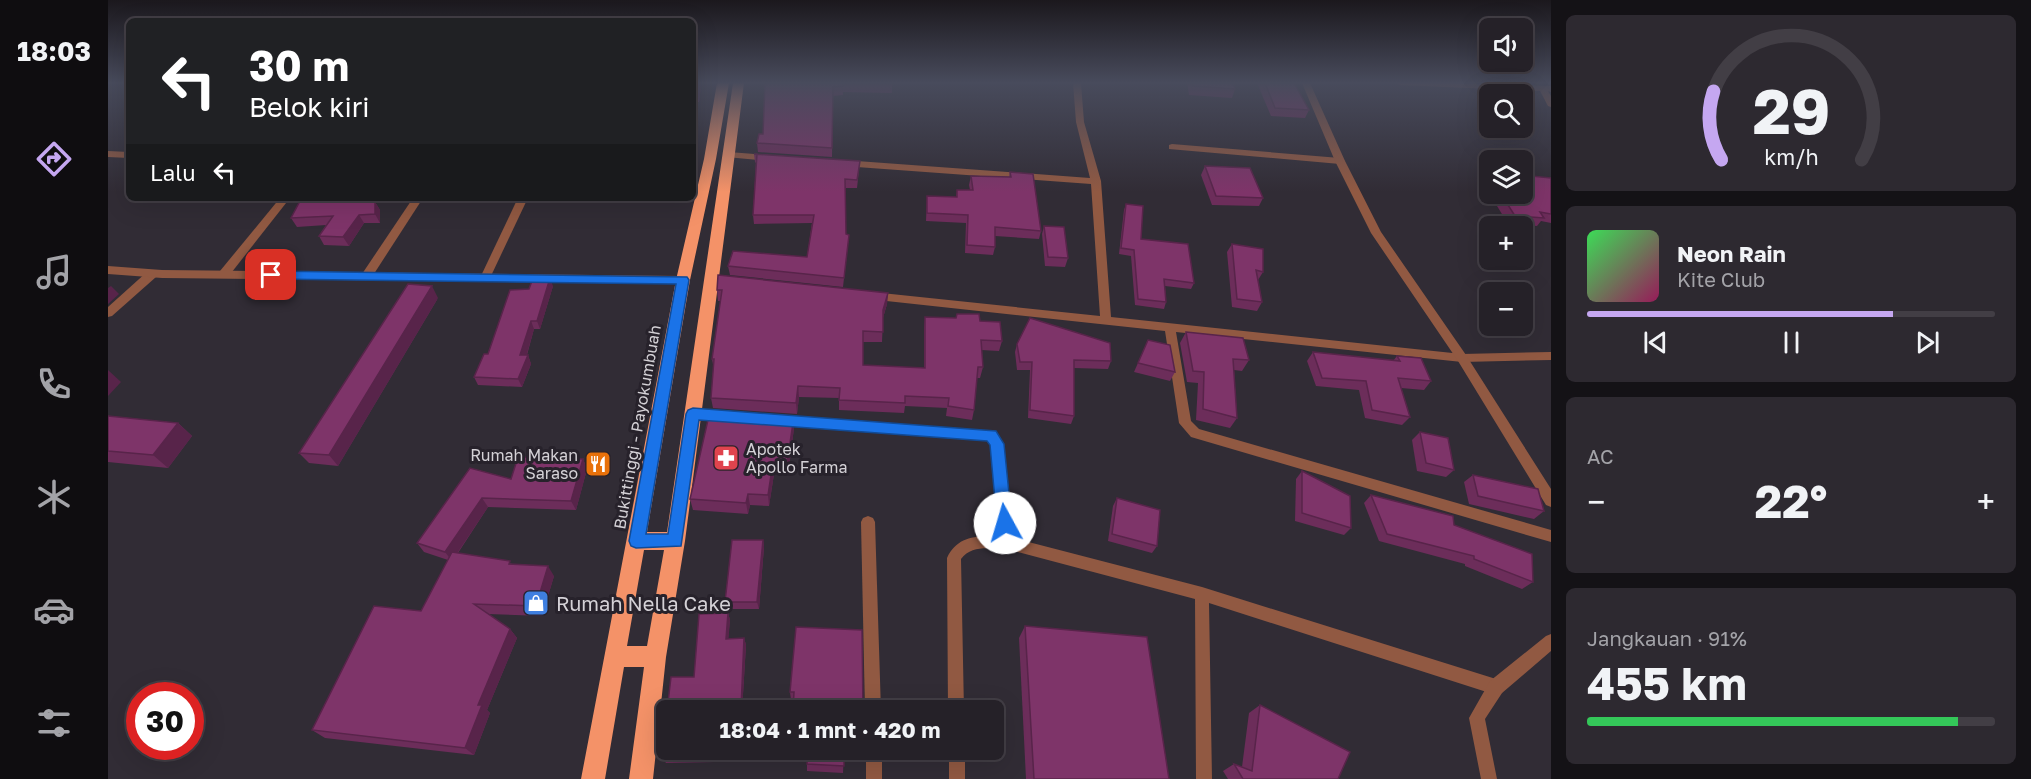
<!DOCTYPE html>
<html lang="id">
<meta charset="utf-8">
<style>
body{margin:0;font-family:"Golos Text",sans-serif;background:#2d2930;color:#f1f3f6;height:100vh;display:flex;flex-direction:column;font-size:22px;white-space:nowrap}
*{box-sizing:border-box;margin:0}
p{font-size:20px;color:#a3a3a8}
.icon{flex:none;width:33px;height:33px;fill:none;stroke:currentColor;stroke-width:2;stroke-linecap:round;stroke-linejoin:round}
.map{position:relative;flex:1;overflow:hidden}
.side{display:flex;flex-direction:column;gap:15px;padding:15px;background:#141216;width:480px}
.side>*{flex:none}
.banner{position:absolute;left:18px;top:18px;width:570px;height:183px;border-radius:9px;box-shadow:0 6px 24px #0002,0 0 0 2px #423e45;background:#202124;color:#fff;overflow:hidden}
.controls{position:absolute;left:1371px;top:18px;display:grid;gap:12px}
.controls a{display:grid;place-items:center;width:54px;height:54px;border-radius:9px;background:#252128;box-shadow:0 6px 24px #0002,0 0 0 2px #423e45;font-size:30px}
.speed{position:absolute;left:18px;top:682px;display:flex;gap:12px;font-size:30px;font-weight:700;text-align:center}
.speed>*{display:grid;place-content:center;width:78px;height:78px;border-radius:50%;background:#252128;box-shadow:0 6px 24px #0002,0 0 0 2px #423e45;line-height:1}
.speed .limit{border:9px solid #d22;background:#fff;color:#111}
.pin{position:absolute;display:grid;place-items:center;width:51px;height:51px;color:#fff;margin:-26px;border-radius:12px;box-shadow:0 3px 9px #0006}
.me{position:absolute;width:66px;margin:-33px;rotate:354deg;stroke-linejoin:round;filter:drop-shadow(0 0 4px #0008)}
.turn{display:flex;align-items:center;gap:21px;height:126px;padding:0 24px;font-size:27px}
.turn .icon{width:78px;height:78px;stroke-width:2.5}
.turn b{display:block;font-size:42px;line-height:51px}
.then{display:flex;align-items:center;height:57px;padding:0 24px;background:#0003;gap:12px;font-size:22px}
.big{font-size:45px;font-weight:700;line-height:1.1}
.side .widget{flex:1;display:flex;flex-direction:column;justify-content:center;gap:9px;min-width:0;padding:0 21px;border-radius:9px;background:#2d2930}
.side .dial{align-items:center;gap:0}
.dial svg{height:156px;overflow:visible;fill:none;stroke:#423e45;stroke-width:7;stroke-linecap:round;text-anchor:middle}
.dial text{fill:#f1f3f6;stroke:none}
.song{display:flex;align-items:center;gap:18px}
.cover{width:72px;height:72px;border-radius:9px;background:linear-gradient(135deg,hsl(130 70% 55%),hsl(330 70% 35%))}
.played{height:6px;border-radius:3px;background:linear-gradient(90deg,#c5a7f1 75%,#423e45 75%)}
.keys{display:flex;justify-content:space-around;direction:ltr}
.heat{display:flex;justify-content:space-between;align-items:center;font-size:33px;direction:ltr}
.charge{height:9px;border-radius:4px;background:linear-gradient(90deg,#34c759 91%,#423e45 0)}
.trip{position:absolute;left:548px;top:700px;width:348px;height:60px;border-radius:9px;background:#252128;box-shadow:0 6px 24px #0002,0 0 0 2px #423e45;font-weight:700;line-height:60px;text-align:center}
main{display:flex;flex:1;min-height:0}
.dock{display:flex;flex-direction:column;width:108px;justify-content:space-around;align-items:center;background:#0f0d10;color:#a3a3a8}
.dock .icon{width:42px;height:42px}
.dock .active{color:#c5a7f1}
.dock b{font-size:27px;color:#f1f3f6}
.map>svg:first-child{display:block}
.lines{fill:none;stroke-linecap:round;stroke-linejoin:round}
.minor{fill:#915942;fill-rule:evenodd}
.tertiary{fill:#915942;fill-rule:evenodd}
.trunk{fill:#f49268;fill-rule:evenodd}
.wall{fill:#6c2d5a}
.shaded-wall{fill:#58244a}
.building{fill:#7e3469;stroke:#58244a;stroke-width:1.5}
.route{fill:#1a73e8;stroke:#114b97;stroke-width:1.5}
.labels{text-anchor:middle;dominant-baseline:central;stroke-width:6;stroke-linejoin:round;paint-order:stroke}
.street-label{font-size:16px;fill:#d4d1d6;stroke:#27222b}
.poi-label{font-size:16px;fill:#d4d1d6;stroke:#27222b;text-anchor:start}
.near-poi-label{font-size:20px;fill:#d4d1d6;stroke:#27222b;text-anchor:start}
</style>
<main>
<nav class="dock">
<b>18:03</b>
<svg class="icon active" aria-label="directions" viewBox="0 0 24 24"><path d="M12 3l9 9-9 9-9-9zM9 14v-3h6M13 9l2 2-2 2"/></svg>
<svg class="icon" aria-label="music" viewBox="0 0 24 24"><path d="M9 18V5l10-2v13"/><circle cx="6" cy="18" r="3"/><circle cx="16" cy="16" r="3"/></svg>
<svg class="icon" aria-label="phone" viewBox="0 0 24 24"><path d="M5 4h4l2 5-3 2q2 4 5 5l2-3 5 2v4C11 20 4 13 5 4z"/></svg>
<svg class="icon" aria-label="climate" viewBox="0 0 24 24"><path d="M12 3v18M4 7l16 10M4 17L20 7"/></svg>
<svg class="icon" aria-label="car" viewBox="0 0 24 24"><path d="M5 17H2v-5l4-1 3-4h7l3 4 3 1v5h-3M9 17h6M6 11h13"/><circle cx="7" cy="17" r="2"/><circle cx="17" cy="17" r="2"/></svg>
<svg class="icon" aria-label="filters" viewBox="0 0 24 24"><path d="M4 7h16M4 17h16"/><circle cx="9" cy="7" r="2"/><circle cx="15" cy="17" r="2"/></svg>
</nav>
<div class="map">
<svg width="1443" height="779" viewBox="0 0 1443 779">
<rect width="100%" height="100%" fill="#312c35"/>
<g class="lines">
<g class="minor">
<path d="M965 83H973L976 122 993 181 1003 317 1354 354 1443 352V360L1354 362 1068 332 1083 421 1091 429 1443 530V542L1083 437 1071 423 1057 331 760 299 759 296 760 293 764 292 992 316 983 184 735 166 730 163 735 160 982 178 968 122Z"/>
<path d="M1288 83H1344L1443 86V92L1440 91 1443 96V107L1440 106 1432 91 1292 85Z"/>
<path d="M1064 144 1232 158 1237 161 1232 164 1061 149V145Z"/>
<path d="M0 151 21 152V158L0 157Z"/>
<path d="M621 152 661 155 666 158 661 161 618 157 616 155Z"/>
<path d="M172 198H182L120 277H112L111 274 112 271Z"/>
<path d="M305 198H315L262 280H254L253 277 254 274Z"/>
<path d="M413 199 418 202 382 278 377 282 373 281 372 278 408 202Z"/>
<path d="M44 270 48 271 49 274 48 277 4 316 0 317V307L40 271Z"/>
<path d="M671 415 887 431 895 444 905 538 1094 587 1388 679 1394 681 1396 687 1394 693 1388 695 1101 603 1104 779H1088L1087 599 899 549C883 549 864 544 853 559L856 711H840L839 558C849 536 870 535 891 537L883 445 879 440 671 425 667 424 665 420 667 416Z"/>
<path d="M760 516 765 518 767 522 773 711H757L753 522 755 518Z"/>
<rect x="758" y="750" width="16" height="29"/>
<rect x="841" y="750" width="16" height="29"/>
</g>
<g class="tertiary">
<path d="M1194 83H1202L1237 161 1273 232 1358 355 1443 489V507L1438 505 1350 361 1263 233 1227 161Z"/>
<path d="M0 266 54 270 575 276 580 280 575 284 54 278 0 274Z"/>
<path d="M1443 634V651L1394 693 1377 719 1389 779H1373L1361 718 1382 681 1438 636Z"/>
</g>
<path class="trunk" d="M609 83H621L608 159 582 280 539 532H559L625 83H636L577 541 558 657 545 779H521L536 667H516L497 779H473L568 280 596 159ZM536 550H556L539 646H519Z"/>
</g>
<g class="wall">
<path d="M585 83 593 86 591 102H586L585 109Z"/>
<path d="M652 83H784V93L735 92V95L725 96 724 157 650 152 649 143 655 134 657 83Z"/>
<path d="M1079 83H1125L1127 89 1124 98 1081 95Z"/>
<path d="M1149 83H1186L1201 110 1197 118 1163 116Z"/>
<path d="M646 154 752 161 749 188H737L738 234 741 235 735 287 622 275 620 266 699 257 704 223 646 224 645 215 648 163 647 162Z"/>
<path d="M1097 166 1155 198 1151 206 1104 205 1093 175Z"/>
<path d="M1378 170 1382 171V194H1414L1443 178V223L1433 221 1429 226 1400 224 1372 178Z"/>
<path d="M902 172 933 231 931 239 887 236V247L885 255 857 253 858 223 818 221 819 196 848 197 849 190H862L861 185 863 176 901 177Z"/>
<path d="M267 202 272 210V223H256L241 246 216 245 211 236 218 225 189 227 183 218Z"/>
<path d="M1018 204 1033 239 1086 283 1083 289 1057 286 1058 302 1056 309 1027 305 1023 256 1011 254 1016 210Z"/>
<path d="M936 226 960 258 957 267 937 266 934 234Z"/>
<path d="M1124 244 1155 272 1150 280 1154 302 1149 311 1124 307 1119 252Z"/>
<path d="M445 286 432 329H426L419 355H420L423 364 414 387 370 385 366 377 421 289Z"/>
<path d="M609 290 780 293 779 304 775 318 774 342H755V365L816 368V327L817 317 872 321 894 341 891 351 873 350 875 367 872 378H869L866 410 864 420 838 416 839 408 797 406 796 413 731 410V398L691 397 689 414 605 408 603 398 606 370 604 359 613 301H610Z"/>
<path d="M330 298 230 466 201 463 191 453Z"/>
<path d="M1078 332 1141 360 1134 371 1126 370 1129 418 1122 428 1088 420 1090 383 1079 382 1072 343Z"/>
<path d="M1040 340 1067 372 1062 381 1026 372Z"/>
<path d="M909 344 1003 361 1000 369 966 368V416L963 424 920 418 922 370H909L907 352Z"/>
<path d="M1205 352 1285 361 1289 356 1323 381 1316 390 1293 388 1302 417 1294 425 1257 418 1251 390 1208 386 1199 361Z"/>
<path d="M0 416 70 423 84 436 60 468 0 462Z"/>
<path d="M686 428 680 475 666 474 661 506 642 505 640 514 585 510 582 499Z"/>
<path d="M1312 432 1346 470 1338 477 1309 471 1304 440Z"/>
<path d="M475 459 479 469 468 510 380 507 350 553 405 564 446 576 434 616 380 614 402 629 409 638 379 710 382 713 366 755 217 738 204 730 313 611 340 560 316 552 309 543 362 468 403 479Z"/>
<path d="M1194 471 1243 528 1236 535 1187 521 1188 479Z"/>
<path d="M1365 475 1436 511 1426 519 1361 504 1356 482Z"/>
<path d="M1263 495 1346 525 1425 582 1414 589 1357 566V564L1271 541 1256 503Z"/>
<path d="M1009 498 1049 546 1044 553 1000 541 1005 506Z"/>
<path d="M655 540 656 547 651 609H618L617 602Z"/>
<path d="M620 613 622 620 620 639 636 638 638 645 634 711H559L586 677Z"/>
<path d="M917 626 1061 779H918L911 638Z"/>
<path d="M688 627 686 701 683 700 682 692Z"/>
<path d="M1152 705 1230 779H1120L1115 771 1126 764 1134 767 1141 713Z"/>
<path d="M608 750 607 762 558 763 555 758Z"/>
<path d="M736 750 735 773 699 771V764Z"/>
</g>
<g class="shaded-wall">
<path d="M592 83H593V86L591 102 590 94Z"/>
<path d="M267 202 272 210V223L267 214Z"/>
<path d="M251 215 256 223 241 246 235 237Z"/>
<path d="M442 278 445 286 432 329 429 321Z"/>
<path d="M3 286 11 294 0 304V288Z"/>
<path d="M324 286 330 298 230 466 221 455Z"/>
<path d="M780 293 779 304 774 321 775 310Z"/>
<path d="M423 321 426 329 416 364 412 355Z"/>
<path d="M420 355 423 364 414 387 410 379Z"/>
<path d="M0 370 13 382 0 396Z"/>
<path d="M690 386 691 397 689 414 688 403Z"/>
<path d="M686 416V428L680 475 679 463Z"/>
<path d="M70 423 84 436 60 468 45 455Z"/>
<path d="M475 459 479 469 468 510 463 501Z"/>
<path d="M665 462 666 474 661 506 660 495Z"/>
<path d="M640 494 642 505 640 514 638 503Z"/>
<path d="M374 498 380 507 344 561 337 552Z"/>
<path d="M655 540 656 547 651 609 649 602Z"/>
<path d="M440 566 446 576 434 616 428 606Z"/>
<path d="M620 613 622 620 620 645 618 639Z"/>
<path d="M402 629 409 638 379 710 382 713 366 755 357 748 370 705Z"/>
<path d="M636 638 638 645 634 711H633Z"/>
<path d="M605 750H608L607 762 605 757Z"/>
</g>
<g class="building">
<path d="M585 83H592L590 94H585V95Z"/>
<path d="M657 83H784V84L735 83V86L725 87 724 148 649 143 651 134H655Z"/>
<path d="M1084 83H1125L1127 89 1085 86Z"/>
<path d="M1157 83H1186L1201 110 1167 108Z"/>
<path d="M646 154 752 161 749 180 737 179 738 234 741 235 736 278 620 266 625 251 699 257 706 215H645L649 154Z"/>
<path d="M1097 166 1142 168 1155 198 1108 196Z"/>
<path d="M902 172 925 174 933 231 887 227V247L859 245 860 215 819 213V196L849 197V190H865L863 176 903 177Z"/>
<path d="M1414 175 1443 178V214L1432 212 1436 218 1407 216 1393 194H1414Z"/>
<path d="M192 201 267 202V214L251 215 235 237 211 236 225 216 183 218Z"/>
<path d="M1018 204 1035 206 1033 239 1080 244 1086 283 1056 279 1058 302 1030 299 1026 250 1013 248Z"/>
<path d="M936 226 956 227 960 258 940 257Z"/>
<path d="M1124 244 1155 249V272L1148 270 1154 302 1129 299Z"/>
<path d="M610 275 780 293 775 310V332L755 331V365L817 368V317L848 318 849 314H871L872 321 892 322 894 341 873 340 875 367H870L866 410 840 406 841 398 797 396V403L731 400 732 388 690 386 688 403 603 398 606 359H604L614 290H609Z"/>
<path d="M425 278H442L429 321H423L412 355H420L410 379 366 377 376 354H380L402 290 421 289Z"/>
<path d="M300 284 324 286 221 455 191 453Z"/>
<path d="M922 318 1002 343 1003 361 966 360V416L922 410 924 362H912L909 344Z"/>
<path d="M1078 332 1135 338 1141 360 1125 359 1129 418 1095 409 1096 372 1085 371Z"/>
<path d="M1040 340 1062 345 1067 372 1030 363Z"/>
<path d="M1205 352 1292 361 1289 356 1313 358 1323 381 1290 378 1302 417 1264 410 1258 381 1214 378Z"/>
<path d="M602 411 686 416 679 463 665 462 660 495 640 494 638 503 582 499Z"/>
<path d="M0 416 70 423 45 455 0 451Z"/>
<path d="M1312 432 1340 438 1346 470 1318 463Z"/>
<path d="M410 457 475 459 463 501 374 498 337 552 309 543 362 468 403 479Z"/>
<path d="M1194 471 1242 496 1243 528 1194 513Z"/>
<path d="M1365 475 1430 489 1436 511 1370 496Z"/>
<path d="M1263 495 1345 516 1346 525 1424 554 1425 582 1366 559V556L1279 534Z"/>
<path d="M1009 498 1052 510 1049 546 1004 534Z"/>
<path d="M624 540H655L649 602H617Z"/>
<path d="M344 552 402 561 401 564 440 566 428 606 366 604 402 629 370 705H374L357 748 204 730 266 606 313 611Z"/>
<path d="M620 613 618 639 636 638 633 709H608V711H559L563 677H586L591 614Z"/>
<path d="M917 626 1039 637 1061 779H926Z"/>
<path d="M688 627 754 630 755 711H685L686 692H682Z"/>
<path d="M1152 705 1242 752 1230 779H1135L1126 764 1144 771Z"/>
<path d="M558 724V750H605V757L555 758Z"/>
<path d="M700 750H736V766L699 764Z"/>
</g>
<linearGradient id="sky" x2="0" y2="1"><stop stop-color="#1b181d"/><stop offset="0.43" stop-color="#484b5c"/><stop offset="1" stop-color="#484b5c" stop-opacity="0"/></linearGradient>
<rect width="1443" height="192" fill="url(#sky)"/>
<path class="route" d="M163 271 579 277 581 280 538 534H560L578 414 580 410 585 408 888 431 896 444 904 523 902 528 897 530 891 528 889 523 882 445 879 441 591 420 573 546 528 548 523 546 521 541 568 284 163 279 157 275Z"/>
<defs>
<g id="pharmacy-square" transform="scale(1.35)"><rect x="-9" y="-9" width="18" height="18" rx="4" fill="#e0444e" stroke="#27222b"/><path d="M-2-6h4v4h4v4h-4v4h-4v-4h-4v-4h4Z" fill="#fff"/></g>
<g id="restaurant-square" transform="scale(1.35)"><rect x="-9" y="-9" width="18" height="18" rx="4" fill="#e8710a" stroke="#27222b"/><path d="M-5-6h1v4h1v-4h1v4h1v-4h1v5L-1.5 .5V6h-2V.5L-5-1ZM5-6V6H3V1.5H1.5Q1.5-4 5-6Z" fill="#fff"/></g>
<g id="shop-square" transform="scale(1.35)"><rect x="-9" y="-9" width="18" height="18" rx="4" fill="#3f7fe0" stroke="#27222b"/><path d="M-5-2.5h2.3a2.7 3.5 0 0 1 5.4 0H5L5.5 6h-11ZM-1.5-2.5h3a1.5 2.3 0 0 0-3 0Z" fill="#fff"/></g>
</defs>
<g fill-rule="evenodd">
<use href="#pharmacy-square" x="618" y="458"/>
<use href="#restaurant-square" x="490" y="464"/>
<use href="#shop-square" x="428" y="603"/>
</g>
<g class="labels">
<g class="street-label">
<text transform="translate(529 427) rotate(-80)">Bukittinggi - Payokumbuah</text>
</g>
<g class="poi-label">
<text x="638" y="449">Apotek<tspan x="638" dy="18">Apollo Farma</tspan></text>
<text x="470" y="455" text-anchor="end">Rumah Makan<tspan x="470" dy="18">Saraso</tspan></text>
</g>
<g class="near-poi-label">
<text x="448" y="603">Rumah Nella Cake</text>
</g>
</g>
</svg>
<div class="controls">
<a><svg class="icon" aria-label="sound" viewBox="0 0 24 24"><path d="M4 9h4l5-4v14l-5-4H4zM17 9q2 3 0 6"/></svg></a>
<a><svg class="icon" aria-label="search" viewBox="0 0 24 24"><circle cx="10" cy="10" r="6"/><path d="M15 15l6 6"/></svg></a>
<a><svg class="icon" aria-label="layers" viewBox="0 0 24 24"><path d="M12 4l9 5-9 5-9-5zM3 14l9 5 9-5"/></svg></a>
<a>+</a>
<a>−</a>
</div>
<div class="speed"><div class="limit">30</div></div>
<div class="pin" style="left:163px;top:275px;background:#d93025"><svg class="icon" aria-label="arrive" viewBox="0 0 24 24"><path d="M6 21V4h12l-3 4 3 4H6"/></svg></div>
<svg class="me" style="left:897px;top:523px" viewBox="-20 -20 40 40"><circle r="19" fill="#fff"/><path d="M0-13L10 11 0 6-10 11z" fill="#1a73e8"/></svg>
<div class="trip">18:04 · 1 mnt · 420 m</div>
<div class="banner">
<div class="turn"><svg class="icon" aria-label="left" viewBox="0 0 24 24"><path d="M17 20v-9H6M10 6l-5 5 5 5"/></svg><div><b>30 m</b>Belok kiri</div></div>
<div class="then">Lalu<svg class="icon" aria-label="left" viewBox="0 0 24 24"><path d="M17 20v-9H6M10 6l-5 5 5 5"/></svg></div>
</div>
</div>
<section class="side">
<div class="widget dial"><svg viewBox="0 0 100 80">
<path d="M14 69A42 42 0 1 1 86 69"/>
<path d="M14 69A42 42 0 0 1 10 34" stroke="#c5a7f1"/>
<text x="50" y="56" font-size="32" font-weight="700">29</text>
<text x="50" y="72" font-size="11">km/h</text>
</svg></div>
<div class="widget">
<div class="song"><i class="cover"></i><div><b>Neon Rain</b><p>Kite Club</p></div></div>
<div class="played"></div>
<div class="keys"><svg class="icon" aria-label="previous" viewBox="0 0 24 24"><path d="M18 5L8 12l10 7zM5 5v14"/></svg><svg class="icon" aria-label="pause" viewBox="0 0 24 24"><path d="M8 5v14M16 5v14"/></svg><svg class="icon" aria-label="next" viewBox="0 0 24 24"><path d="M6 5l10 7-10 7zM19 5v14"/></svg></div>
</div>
<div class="widget"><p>AC</p>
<div class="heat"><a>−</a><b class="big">22°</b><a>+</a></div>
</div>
<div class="widget"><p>Jangkauan · 91%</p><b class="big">455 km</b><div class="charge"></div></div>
</section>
</main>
